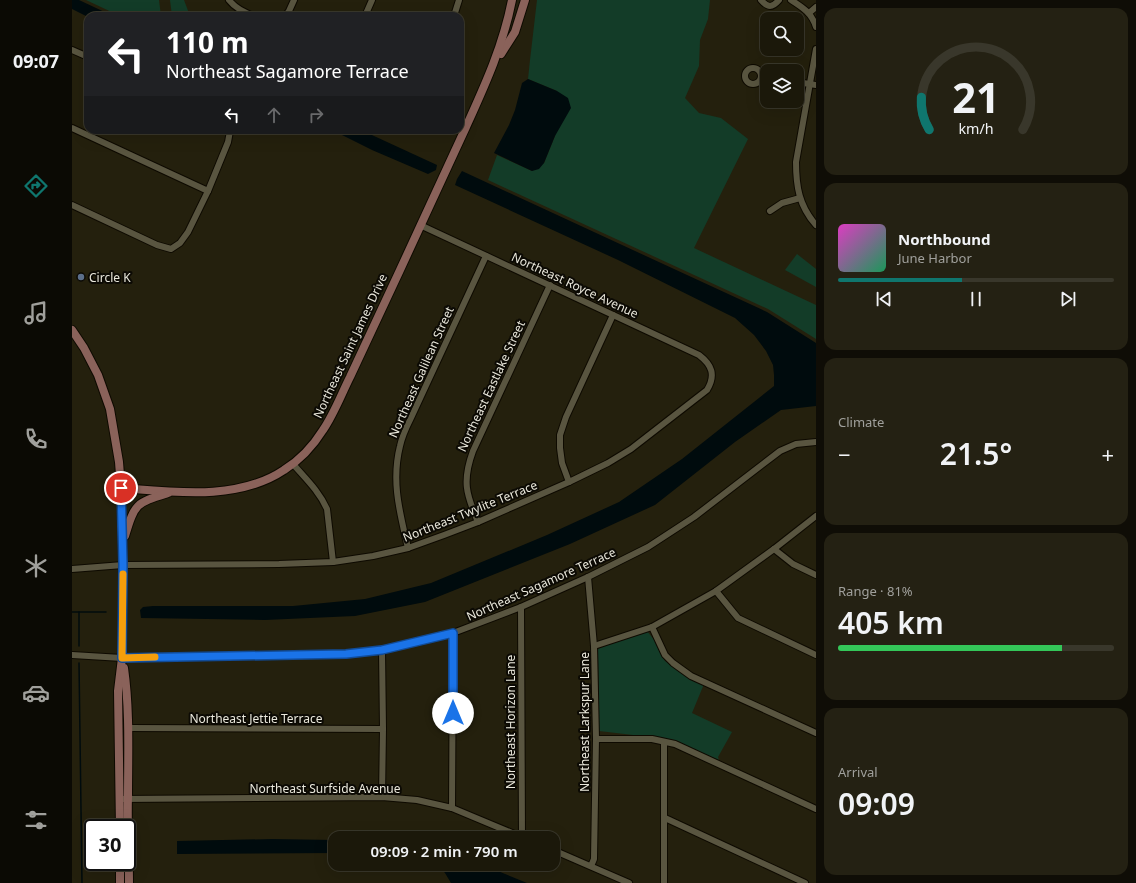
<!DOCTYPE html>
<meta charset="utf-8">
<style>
body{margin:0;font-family:"Noto Sans",sans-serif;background:#242113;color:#f1f3f6;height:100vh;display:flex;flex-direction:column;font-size:15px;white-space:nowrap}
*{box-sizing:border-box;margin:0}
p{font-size:13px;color:#a0a09c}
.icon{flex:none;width:22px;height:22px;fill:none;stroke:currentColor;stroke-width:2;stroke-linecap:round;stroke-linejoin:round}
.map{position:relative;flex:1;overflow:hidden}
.panel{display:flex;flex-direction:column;gap:8px;padding:8px;background:#0f0d06;width:320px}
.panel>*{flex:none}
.banner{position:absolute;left:12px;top:12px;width:380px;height:122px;border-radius:12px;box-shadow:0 4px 16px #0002,0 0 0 1px #39372b;background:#202124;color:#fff;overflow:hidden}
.buttons{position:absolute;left:688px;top:12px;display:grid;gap:8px}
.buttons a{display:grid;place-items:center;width:44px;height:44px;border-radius:8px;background:#1b180a;box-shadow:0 4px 16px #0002,0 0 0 1px #39372b;font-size:20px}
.speed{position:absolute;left:12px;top:819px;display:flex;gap:8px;font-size:20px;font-weight:700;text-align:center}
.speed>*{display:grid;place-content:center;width:52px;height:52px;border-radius:50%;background:#1b180a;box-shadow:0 4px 16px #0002,0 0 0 1px #39372b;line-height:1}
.speed .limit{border:2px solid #111;border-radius:6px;background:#fff;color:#111}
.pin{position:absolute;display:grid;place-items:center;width:34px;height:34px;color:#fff;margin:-17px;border:2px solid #fff;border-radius:50%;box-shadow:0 1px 4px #0007}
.me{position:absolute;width:44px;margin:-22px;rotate:0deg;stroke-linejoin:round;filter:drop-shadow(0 0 3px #0008)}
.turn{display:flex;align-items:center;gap:14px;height:84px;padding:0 16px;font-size:18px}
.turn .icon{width:52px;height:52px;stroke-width:2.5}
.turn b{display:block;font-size:28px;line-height:34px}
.lanes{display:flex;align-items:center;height:38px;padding:0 16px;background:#0003;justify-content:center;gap:20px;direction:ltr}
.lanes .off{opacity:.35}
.big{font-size:30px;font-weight:600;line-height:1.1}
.panel .card{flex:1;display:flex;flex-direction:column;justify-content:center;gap:6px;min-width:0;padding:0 14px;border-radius:12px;background:#242113}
.panel .dial{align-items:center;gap:0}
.dial svg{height:104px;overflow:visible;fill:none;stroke:#39372b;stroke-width:7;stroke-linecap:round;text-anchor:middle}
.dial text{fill:#f1f3f6;stroke:none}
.song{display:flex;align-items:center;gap:12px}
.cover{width:48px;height:48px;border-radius:6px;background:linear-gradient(135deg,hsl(310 70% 55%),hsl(150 70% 35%))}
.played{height:4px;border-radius:2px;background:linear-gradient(90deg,#0f766e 45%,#39372b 45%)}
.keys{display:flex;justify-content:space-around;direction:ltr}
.heat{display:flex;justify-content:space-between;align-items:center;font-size:22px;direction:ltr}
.charge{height:6px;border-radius:3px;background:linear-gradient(90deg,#34c759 81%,#39372b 0)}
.trip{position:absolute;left:256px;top:831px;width:232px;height:40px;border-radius:12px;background:#1b180a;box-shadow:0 4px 16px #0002,0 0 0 1px #39372b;font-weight:600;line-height:40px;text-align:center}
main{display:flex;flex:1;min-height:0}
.menu{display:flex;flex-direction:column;width:72px;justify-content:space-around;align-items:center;background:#0b0a04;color:#a0a09c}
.menu .icon{width:28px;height:28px}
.menu .on{color:#0f766e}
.menu b{font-size:18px;color:#f1f3f6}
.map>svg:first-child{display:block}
.green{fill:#133c28}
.water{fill:#000b0d}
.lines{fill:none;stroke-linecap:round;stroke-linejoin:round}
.stream{stroke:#000b0d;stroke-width:1.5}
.minor-casing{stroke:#0e0a00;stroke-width:8}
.secondary-casing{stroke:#0e0a00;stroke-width:10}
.minor{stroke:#595540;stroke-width:6}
.secondary{stroke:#8a625a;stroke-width:8}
.route-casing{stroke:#114b97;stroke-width:10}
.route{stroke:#1a73e8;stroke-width:7}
.slow{stroke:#f59e0b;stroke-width:7}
.service-dot{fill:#5c6f8a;stroke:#0c0a04;stroke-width:1.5}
.labels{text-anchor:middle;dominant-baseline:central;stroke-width:4;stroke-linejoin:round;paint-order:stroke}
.poi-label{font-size:12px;fill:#eae8dc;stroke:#0c0a04;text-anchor:start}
.street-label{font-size:12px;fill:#eae8dc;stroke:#0c0a04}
</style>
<main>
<nav class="menu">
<b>09:07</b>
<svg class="icon on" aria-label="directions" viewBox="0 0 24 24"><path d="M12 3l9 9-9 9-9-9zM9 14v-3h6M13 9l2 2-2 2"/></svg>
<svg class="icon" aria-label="music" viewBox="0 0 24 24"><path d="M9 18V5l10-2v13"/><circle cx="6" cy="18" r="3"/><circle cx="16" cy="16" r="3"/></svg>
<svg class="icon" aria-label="phone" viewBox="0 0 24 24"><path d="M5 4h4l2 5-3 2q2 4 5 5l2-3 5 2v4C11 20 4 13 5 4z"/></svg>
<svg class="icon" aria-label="climate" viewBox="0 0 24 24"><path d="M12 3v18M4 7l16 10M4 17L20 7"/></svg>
<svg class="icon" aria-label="car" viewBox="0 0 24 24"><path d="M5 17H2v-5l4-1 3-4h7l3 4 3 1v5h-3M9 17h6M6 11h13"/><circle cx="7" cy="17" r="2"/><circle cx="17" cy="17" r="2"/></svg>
<svg class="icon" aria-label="filters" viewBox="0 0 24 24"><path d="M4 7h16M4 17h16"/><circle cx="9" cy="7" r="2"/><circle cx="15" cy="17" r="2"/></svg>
</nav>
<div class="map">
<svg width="744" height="883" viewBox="0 0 744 883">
<rect width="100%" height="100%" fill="#24200d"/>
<g class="green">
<path d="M14 0H87L89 16H48Z"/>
<path d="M98 0H112L118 16H100Z"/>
<path d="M465 0H638L636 19 628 40 627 66 613 98 627 113 649 118 676 139 622 248 744 305V339L696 309 416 180 425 155 460 171 472 163 483 136 485 91 456 79 458 60Z"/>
<path d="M725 254 744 269V287L713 270Z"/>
<path d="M575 631 583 641 590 656 593 661 612 675 632 684 620 713 660 732 646 757 647 760 595 739 527 731 526 649 546 641Z"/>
</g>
<g class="water">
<path d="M0 0H7L41 16H16V17L0 9Z"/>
<path d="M456 79 485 91 496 98 499 108 483 136 472 163 467 169 460 171 422 153 437 125 443 110 450 83Z"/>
<path d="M260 130H289L365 165 364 170 356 174 300 150Z"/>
<path d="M390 171 695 312 744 343V406L709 410 663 442 583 505 498 544 353 602 283 616 193 620 69 618 68 610 71 607 81 606H221L293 599 359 583 475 535 547 502 610 459 702 386V375L701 365 694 351 682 335 663 318 546 260 383 185 385 179Z"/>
<path d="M200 839 263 840V853L105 854V841Z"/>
<path d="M365 864H409L455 883H379L373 873Z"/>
</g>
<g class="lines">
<g class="stream">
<path d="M0 612H34"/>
<path d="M7 646V612"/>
<path d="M7 663 10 883"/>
</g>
<g class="minor-casing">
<g id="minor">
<path d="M157 0C163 8 172 12 181 16"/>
<path d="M689 0C696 8 700 8 707 0"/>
<path d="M719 0C730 7 740 13 744 27"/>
<path d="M737 13 744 7"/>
<path d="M213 16 217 11 222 0"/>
<path d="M293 16 300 0"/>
<path d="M382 16 387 0"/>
<path d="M744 49 724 162C724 186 727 206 744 225"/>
<path d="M0 50 16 57"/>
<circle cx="681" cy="76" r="8"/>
<path d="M725 82 744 85"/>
<path d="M0 128 136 191"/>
<path d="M0 205 85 245 99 249 108 243 116 232 136 191 156 142 158 131 157 130"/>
<path d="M698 211 710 203 728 198"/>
<path d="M221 464C233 478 247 491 255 509L261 562"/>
<path d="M497 482 490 463 488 448V435L494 417 541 315"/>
<path d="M406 522C394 494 390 481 401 451L478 285"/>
<path d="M336 548C328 513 319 482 328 446 330 437 334 428 338 420L414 256"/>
<path d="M702 549 721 564 744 575"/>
<path d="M0 569 51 565 207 564 261 562 301 556 336 548 372 535 406 522 497 482 536 463 559 449 635 390C644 375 640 365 627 355L348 225"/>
<path d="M516 577 522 646 524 739 522 859 519 866"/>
<path d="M644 591 666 618 744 655"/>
<path d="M449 607 450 837"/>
<path d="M580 627 593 655 601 663 619 676 744 733"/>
<path d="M522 646 580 627 644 591 702 549 744 516"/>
<path d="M310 650 311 729 310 797"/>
<path d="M0 655 50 658 275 654 310 650 381 633 449 607 516 577 576 547 622 517 708 451 724 444 744 442"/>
<path d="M57 728 311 729"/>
<path d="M524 739H580L603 744 744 809"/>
<path d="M48 799 310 797 345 800 380 808 452 838"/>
<path d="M380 808 381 633"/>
<path d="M593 818 733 883"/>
<path d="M481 850 557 883"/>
<path d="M592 883V742"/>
</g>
</g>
<g class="secondary-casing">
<g id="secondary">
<path d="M429 54 443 32 453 0"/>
<path d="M0 330 12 348 26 375 38 409 47 462 49 488 51 565 50 658 46 691 48 828"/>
<path d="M49 488C102 492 166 501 212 470 228 460 241 446 251 430 262 414 269 395 278 377 294 342 311 306 328 270 350 222 372 175 394 127 413 85 431 46 440 0"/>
<path d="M53 536C63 503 64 503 96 493"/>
<path d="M52 668C58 711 56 754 56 797 55 826 57 854 57 883"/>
<path d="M48 862V883"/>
</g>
</g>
<use href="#minor" class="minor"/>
<use href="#secondary" class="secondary"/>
</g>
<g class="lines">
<g class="route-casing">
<path id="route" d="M49 488 51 565 50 658 274 654 310 650 381 633V713"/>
</g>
<use href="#route" class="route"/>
<path class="slow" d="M51 574 50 658 83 657"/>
</g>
<circle class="service-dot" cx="9" cy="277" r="4"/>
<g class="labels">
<g class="poi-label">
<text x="17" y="277">Circle K</text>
</g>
<g class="street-label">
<text transform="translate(503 285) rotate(25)">Northeast Royce Avenue</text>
<text transform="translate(278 346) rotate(-65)">Northeast Saint James Drive</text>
<text transform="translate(349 372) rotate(-66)">Northeast Galilean Street</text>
<text transform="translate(419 386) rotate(-65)">Northeast Eastlake Street</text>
<text transform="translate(398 511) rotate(-22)">Northeast Twylite Terrace</text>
<text transform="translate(469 584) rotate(-24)">Northeast Sagamore Terrace</text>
<text x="184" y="718">Northeast Jettie Terrace</text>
<text transform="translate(438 722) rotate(-90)">Northeast Horizon Lane</text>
<text transform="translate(512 722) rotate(-90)">Northeast Larkspur Lane</text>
<text x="253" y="788">Northeast Surfside Avenue</text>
</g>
</g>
</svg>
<div class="buttons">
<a><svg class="icon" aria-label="search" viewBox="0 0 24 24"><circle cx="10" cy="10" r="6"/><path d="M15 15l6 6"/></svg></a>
<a><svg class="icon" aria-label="layers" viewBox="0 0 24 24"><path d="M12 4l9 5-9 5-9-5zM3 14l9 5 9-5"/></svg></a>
</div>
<div class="speed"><div class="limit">30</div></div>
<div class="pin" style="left:49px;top:488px;background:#d93025"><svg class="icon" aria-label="arrive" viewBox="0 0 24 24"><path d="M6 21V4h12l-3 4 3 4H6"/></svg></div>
<svg class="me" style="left:381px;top:713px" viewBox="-20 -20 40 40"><circle r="19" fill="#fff"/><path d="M0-13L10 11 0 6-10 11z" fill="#1a73e8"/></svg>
<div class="trip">09:09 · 2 min · 790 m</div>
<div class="banner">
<div class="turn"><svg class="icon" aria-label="left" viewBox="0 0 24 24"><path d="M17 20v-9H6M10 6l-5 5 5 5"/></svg><div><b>110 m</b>Northeast Sagamore Terrace</div></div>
<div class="lanes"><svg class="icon" aria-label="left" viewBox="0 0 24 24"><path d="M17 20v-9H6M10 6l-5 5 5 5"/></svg><svg class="icon off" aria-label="ahead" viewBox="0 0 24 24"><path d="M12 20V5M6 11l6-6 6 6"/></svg><svg class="icon off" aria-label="right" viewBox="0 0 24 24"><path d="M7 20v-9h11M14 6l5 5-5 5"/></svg></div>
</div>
</div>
<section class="panel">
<div class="card dial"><svg viewBox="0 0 100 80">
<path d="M14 69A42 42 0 1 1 86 69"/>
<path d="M14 69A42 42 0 0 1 8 44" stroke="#0f766e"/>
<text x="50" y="56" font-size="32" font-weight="700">21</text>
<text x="50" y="72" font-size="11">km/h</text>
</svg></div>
<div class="card">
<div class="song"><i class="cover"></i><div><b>Northbound</b><p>June Harbor</p></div></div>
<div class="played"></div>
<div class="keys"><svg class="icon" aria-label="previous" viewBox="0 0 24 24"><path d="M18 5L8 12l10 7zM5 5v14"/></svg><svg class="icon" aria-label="pause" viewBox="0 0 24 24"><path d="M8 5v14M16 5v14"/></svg><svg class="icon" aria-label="next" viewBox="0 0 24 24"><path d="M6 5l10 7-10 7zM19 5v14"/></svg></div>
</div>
<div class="card"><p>Climate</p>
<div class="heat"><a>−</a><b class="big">21.5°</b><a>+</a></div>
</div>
<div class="card"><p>Range · 81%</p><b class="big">405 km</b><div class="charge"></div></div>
<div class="card"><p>Arrival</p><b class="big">09:09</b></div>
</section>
</main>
